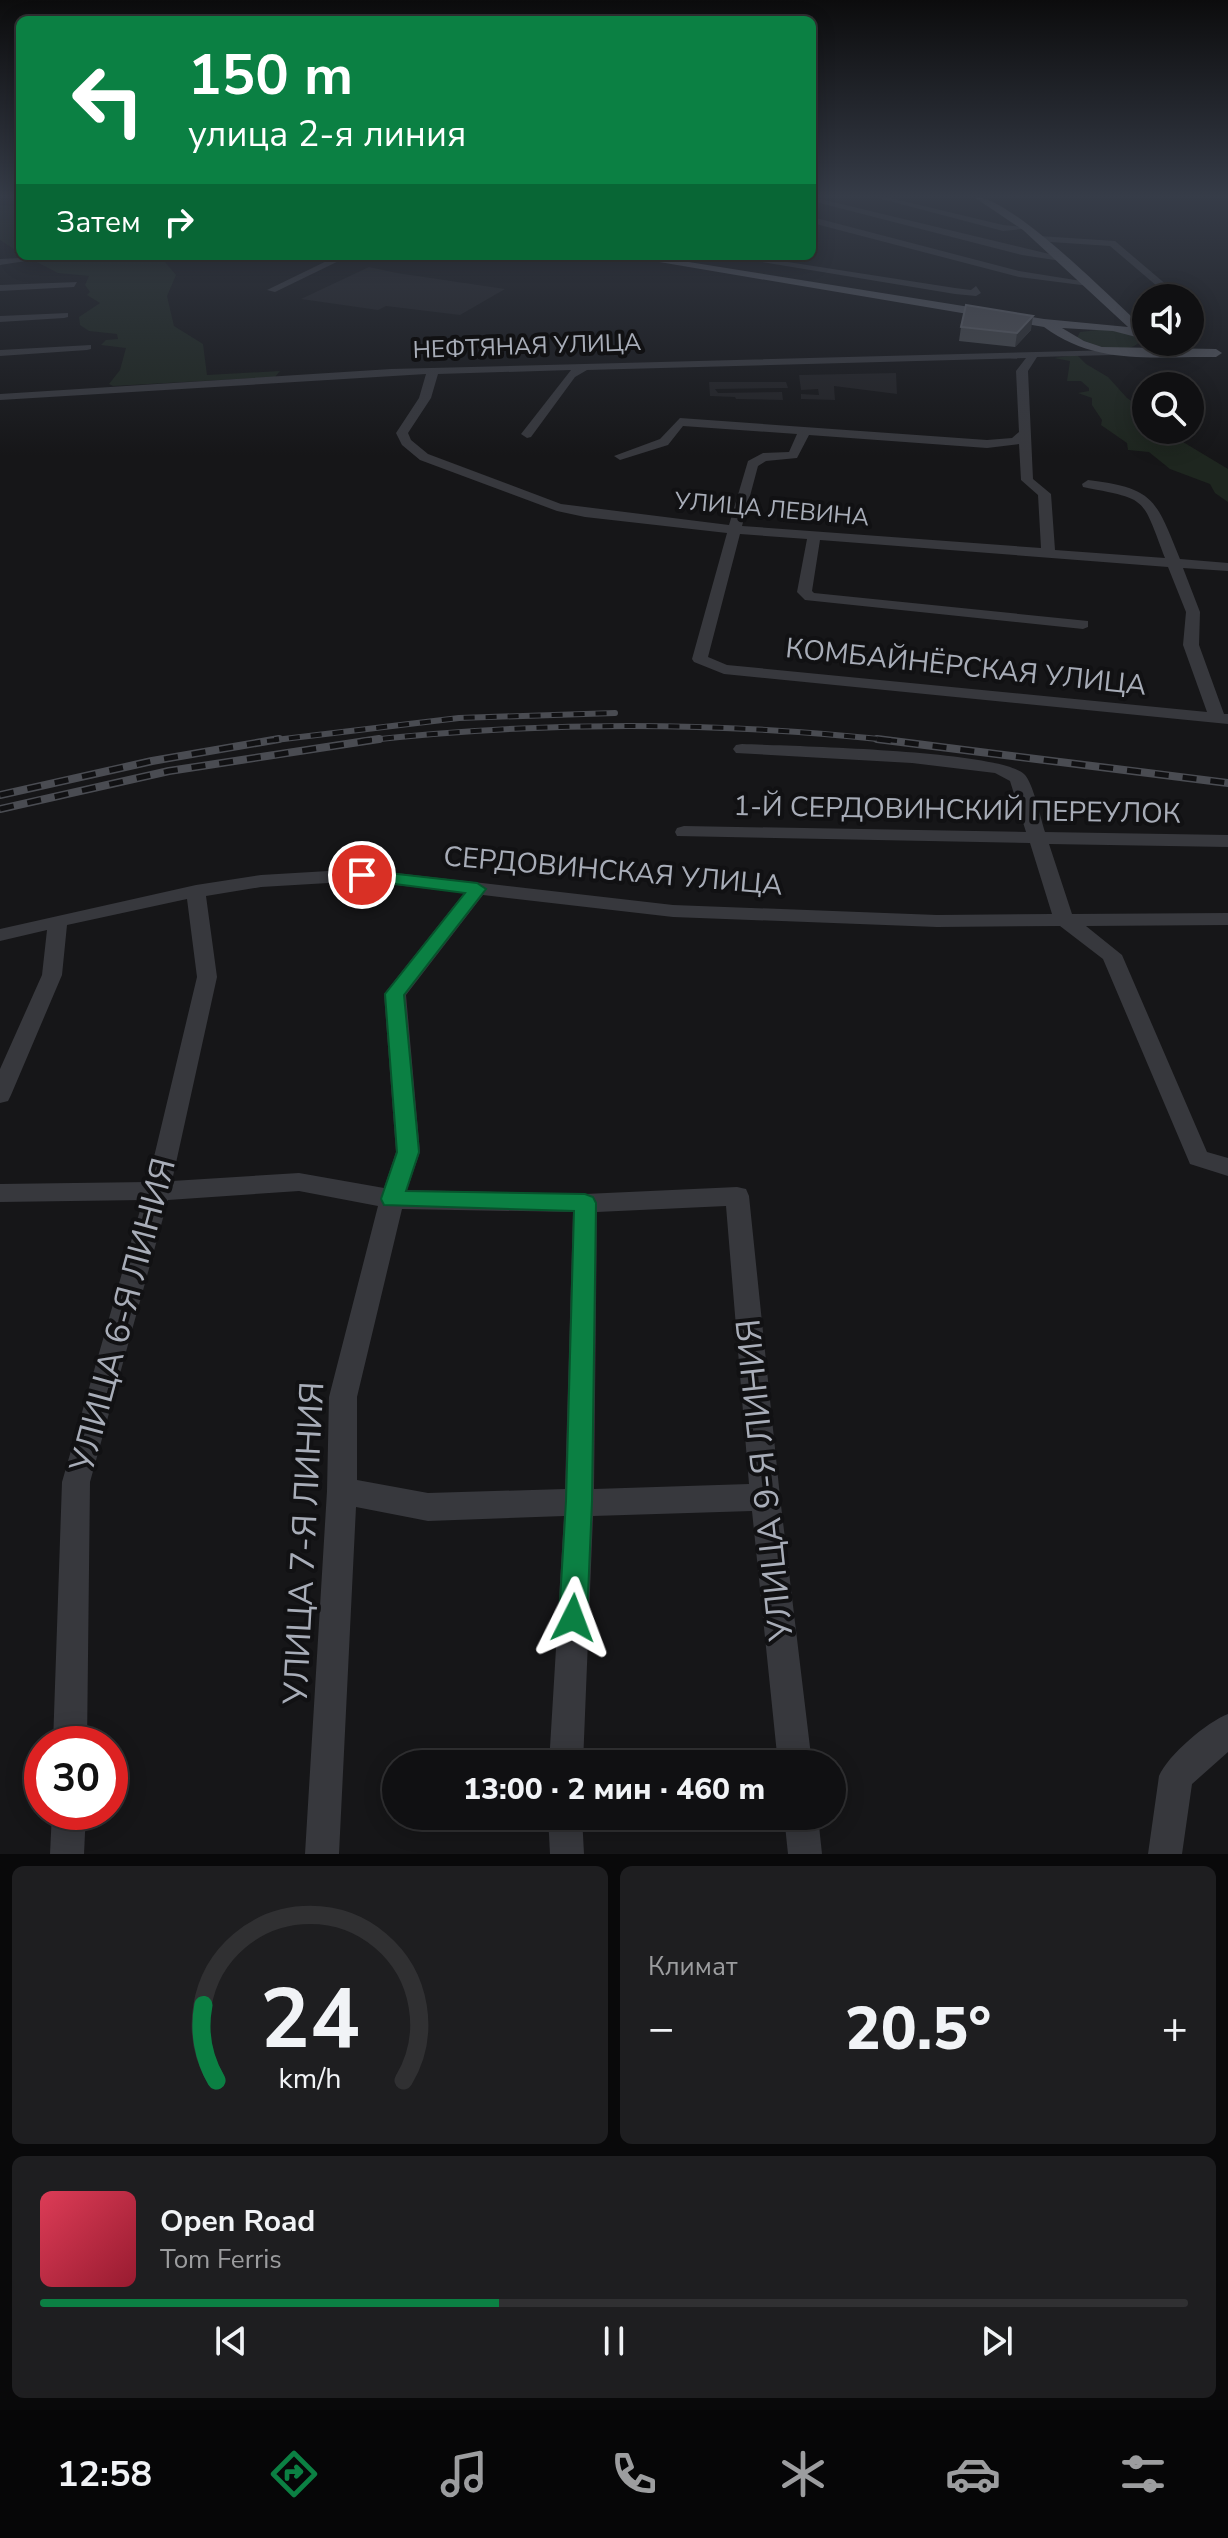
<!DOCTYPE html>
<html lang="ru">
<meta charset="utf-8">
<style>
body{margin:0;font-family:"Nunito Sans",sans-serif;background:#1e1e20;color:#f1f3f6;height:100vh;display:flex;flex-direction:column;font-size:30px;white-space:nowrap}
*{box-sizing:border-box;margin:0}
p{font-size:26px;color:#9c9d9f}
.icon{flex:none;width:44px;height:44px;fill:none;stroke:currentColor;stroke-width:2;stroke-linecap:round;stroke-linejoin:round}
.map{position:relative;height:1854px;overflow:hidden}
.drawer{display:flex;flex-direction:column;gap:12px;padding:12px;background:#09090a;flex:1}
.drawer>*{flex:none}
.top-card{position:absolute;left:16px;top:16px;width:800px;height:244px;border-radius:12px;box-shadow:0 4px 20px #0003,0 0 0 2px #303032;background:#0b8043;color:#fff;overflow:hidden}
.fabs{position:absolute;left:1132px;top:284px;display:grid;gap:16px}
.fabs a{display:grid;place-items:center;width:72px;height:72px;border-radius:50%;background:#101012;box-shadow:0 4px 20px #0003,0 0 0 2px #303032;font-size:40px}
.speed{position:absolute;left:24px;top:1726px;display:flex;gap:16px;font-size:40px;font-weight:700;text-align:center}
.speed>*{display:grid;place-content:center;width:104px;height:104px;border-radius:50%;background:#101012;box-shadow:0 4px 20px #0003,0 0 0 2px #303032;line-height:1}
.speed .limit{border:12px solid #d22;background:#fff;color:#111}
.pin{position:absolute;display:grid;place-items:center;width:68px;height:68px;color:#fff;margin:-34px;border:4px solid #fff;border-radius:50%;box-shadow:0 2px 8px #0007}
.me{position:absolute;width:88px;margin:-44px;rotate:3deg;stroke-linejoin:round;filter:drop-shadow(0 0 6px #0008)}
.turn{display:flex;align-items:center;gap:28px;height:168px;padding:0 40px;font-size:36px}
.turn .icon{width:104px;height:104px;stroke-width:2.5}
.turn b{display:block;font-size:56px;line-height:68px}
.then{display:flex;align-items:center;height:76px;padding:0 40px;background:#0003;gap:16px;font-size:30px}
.big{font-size:60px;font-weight:800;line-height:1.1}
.drawer .widget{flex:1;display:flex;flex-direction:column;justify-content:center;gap:12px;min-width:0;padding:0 28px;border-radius:12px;background:#1e1e20}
.drawer .dial{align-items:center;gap:0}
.dial svg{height:208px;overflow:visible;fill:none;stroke:#303032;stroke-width:7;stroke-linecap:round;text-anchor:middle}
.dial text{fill:#f1f3f6;stroke:none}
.song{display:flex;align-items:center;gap:24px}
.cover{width:96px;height:96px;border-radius:12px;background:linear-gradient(135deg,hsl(350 70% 55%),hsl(350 70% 35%))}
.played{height:8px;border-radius:4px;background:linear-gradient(90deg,#0b8043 40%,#303032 40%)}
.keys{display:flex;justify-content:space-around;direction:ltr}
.heat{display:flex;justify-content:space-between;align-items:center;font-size:44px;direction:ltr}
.drawer .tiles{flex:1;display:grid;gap:12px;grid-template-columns:1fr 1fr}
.widget:last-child{grid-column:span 2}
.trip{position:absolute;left:382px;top:1750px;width:464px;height:80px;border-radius:40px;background:#101012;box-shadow:0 4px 20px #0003,0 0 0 2px #303032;font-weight:800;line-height:80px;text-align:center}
.tab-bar{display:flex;height:128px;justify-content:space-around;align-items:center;background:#060607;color:#9c9d9f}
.tab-bar .icon{width:56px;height:56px}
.tab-bar .selected{color:#0b8043}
.tab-bar b{font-size:36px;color:#f1f3f6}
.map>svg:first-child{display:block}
.built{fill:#222225}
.green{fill:#1e261f}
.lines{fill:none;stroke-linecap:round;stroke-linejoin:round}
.minor{fill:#37383d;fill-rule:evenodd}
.major{fill:#53555c;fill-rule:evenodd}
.rail-far1-casing{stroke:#4a4c52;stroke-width:6}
.rail-casing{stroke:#4a4c52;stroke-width:8}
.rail-far1{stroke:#111113;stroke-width:4;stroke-dasharray:11;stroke-linecap:butt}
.rail{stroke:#111113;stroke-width:5;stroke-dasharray:14;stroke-linecap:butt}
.wall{fill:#47494d}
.shaded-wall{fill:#2f3033}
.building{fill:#525359;stroke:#5f6168;stroke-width:2}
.route{fill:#0b8043;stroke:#07532c;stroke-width:2}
.labels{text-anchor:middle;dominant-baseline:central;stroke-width:8;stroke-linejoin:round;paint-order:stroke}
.far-street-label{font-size:24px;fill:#a8adb8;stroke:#111113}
.street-label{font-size:28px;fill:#a8adb8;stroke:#111113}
.near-street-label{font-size:34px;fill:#a8adb8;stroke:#111113}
</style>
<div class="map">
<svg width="1228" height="1854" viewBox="0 0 1228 1854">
<rect width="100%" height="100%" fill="#161618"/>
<g class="built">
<path d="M369 267 397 273 505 289 460 315 386 306 378 310 301 299Z"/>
<path d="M896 373 897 394 834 386 835 400 801 399V394L819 395 818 389 801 390 799 375Z"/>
<path d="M709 382H786L788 388 715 389 718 393 782 392 783 400 736 399 735 397 710 396Z"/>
</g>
<g class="green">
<path d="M0 205 20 207V253L0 240Z"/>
<path d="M25 256H160L176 275 167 296 174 326 203 344 207 375 280 371 275 377 113 386 109 384 120 370 126 348 101 345 106 340 118 339 117 334 89 331 80 325 79 317 100 303 87 295 90 292 85 285 89 276 58 273Z"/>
<path d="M1106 329 1134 335 1141 341C1125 357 1095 346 1077 338L1080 332Z"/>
<path d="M1077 355 1086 364 1108 377 1127 398 1142 408 1146 416V430H1163L1228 469V502L1215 493 1210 484 1170 469 1149 452 1128 450 1127 443 1101 425 1102 420 1092 405V398L1078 393 1089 391V388L1081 381H1067L1070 361 1054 358Z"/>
</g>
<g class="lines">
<g class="minor">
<path d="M812 197 1066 258 1061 261 1022 255 812 201Z"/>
<path d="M874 197H886L1003 225 1031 228 1003 231Z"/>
<path d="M812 217 1019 271 1094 283 1089 286 1019 277 812 223Z"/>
<path d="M1039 236 1115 241 1182 298H1171L1110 246 1036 241Z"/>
<path d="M337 256H349L275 292 267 290Z"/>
<path d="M726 256H749L955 288 971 290 976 286 981 293 976 296 955 294Z"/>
<path d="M0 259 21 258 26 261 0 265Z"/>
<path d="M77 282 74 287 0 291V285Z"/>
<path d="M1190 302 1204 309 1199 312 1190 309Z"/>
<path d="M68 313V317L64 318 0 322V316Z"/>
<path d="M91 345V349L87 350 0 356V350Z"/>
<path d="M1116 350V354L1112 355 1037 357 1028 371 1033 479 1051 494 1055 550 1165 558C1141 495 1148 500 1083 487L1082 484 1088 480C1155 488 1156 500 1180 559L1228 563V571L1183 568 1200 612 1199 645 1224 714H1228V724L724 674 694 662 692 659 727 533 585 517 557 511 420 460 402 445 396 433 419 398 426 374 0 400V394L391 369ZM1026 358 1016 371 1019 432 1012 438 987 440 680 418 660 439 614 456 620 460 668 445 683 426 797 434 789 452 763 453 748 461 729 525 561 504 428 454 411 440 408 433 431 398 438 374 571 370 521 434 527 438 531 437 575 377 587 370ZM809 435 987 448 1019 444 1021 480 1038 495 1041 548 742 526 758 466 766 461 797 458ZM740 534 807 539 797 592 805 600 1083 629 1088 627V621L814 593 812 591 820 540 1168 567 1186 612 1183 645 1207 712 727 665 708 657Z"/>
<path d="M742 744C788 746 998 750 1024 774 1033 782 1041 820 1045 832L1228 835V847L1049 844 1072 914 1228 913V925L1086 926 1122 955 1207 1152 1228 1158V1176L1190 1164 1103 959 1060 926 937 927 673 917 483 895 406 995 420 1152 407 1190 585 1194 737 1187 746 1189 749 1196 780 1497 812 1764H778L752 1511 593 1516 583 1764H549L564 1516 428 1521 356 1507 339 1854H305L327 1491 329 1397 378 1206 299 1191 168 1200 90 1482 87 1744H53L62 1482 143 1200 0 1202V1184L148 1182 197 977 187 899 67 925 62 975 11 1095 8 1101 0 1103V1069L42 975 47 930 0 941V929L196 885 261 875 362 869 673 905 937 915 1052 914 1030 843 677 836 675 832 677 828 684 826 1026 832 1010 781 995 773 912 763 736 753 733 749 736 745ZM362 881 464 893 384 994 396 1152 384 1188 299 1173 172 1181 217 977 206 896 261 887ZM726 1206 749 1484 594 1489 597 1212ZM402 1209 573 1212 565 1489 428 1493 357 1480V1397Z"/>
<path d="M1228 1714V1752L1192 1784 1182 1854H1148L1159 1776C1168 1755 1207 1722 1228 1714Z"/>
<path d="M52 1812H86L84 1854H50Z"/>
<path d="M548 1816H582L584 1854H550Z"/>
<path d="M784 1816H818L822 1854H788Z"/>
</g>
<path class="major" d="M974 197C1009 194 1116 303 1146 330L1144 339 1113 331 1062 328 1084 341 1102 347 1216 349 1222 353 1216 357C1153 356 1097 366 1044 327L624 256H651L1044 319 1128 327 1023 230Z"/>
<g class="rail-far1-casing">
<g id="rail-far1">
<path d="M267 741 459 718 615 713"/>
<path d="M361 741C540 721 718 721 897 741"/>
</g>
</g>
<g class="rail-casing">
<g id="rail">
<path d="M877 739 1228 783"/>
<path d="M0 795 152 761 279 739"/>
<path d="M0 809 169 771 379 739"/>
</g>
</g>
<use href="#rail-far1" class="rail-far1"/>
<use href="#rail" class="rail"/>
</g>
<path class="wall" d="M961 327 1031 330 1015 347 959 341Z"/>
<path class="shaded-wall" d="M1033 316 1031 330 1015 347 1017 333Z"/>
<path class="building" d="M966 305 1033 316 1017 333 961 327Z"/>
<linearGradient id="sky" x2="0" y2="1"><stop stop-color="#0c0c0d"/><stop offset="0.43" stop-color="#363c48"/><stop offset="1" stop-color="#363c48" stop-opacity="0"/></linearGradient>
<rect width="1228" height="456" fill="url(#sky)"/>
<path class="route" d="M362 870 477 883 486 889 404 995 419 1152 406 1191 585 1194 593 1197 596 1203 592 1501 587 1618 583 1628 573 1632 563 1628 559 1618 566 1501 574 1211 384 1205 381 1199 397 1152 385 994 465 893 356 879 353 875Z"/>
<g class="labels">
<g class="far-street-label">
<text transform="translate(527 346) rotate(-2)">НЕФТЯНАЯ УЛИЦА</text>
<text transform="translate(772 509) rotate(5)">УЛИЦА ЛЕВИНА</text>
</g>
<g class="street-label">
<text transform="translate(966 667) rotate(6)">КОМБАЙНЁРСКАЯ УЛИЦА</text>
<text transform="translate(957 810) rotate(1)">1-Й СЕРДОВИНСКИЙ ПЕРЕУЛОК</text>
<text transform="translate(613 871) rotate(5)">СЕРДОВИНСКАЯ УЛИЦА</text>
</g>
<g class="near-street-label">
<text transform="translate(123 1315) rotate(-75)">УЛИЦА 6-Я ЛИНИЯ</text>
<text transform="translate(765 1480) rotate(-96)">УЛИЦА 9-Я ЛИНИЯ</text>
<text transform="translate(304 1543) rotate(-87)">УЛИЦА 7-Я ЛИНИЯ</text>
</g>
</g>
</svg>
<div class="fabs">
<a><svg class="icon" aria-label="sound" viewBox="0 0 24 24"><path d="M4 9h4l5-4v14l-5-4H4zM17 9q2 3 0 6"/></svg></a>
<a><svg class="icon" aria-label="search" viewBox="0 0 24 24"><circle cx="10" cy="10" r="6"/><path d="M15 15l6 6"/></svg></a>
</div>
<div class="speed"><div class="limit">30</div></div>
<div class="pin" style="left:362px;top:875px;background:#d93025"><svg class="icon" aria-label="arrive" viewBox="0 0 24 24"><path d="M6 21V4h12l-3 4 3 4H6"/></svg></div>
<svg class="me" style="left:573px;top:1618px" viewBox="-20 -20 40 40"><path d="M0-17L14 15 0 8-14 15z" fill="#0b8043" stroke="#fff" stroke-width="4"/></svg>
<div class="trip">13:00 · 2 мин · 460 m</div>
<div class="top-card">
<div class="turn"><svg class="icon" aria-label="left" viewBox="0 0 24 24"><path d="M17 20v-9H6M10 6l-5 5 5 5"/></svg><div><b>150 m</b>улица 2-я линия</div></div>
<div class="then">Затем<svg class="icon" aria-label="right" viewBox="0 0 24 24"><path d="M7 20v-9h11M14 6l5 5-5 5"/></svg></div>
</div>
</div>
<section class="drawer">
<div class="tiles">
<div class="widget dial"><svg viewBox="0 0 100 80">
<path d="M14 69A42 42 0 1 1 86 69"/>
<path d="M14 69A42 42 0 0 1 9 40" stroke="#0b8043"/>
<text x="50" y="56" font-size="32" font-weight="700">24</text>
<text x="50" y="72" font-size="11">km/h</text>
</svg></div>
<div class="widget"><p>Климат</p>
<div class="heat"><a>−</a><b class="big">20.5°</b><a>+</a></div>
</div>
<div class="widget">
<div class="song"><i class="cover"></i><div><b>Open Road</b><p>Tom Ferris</p></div></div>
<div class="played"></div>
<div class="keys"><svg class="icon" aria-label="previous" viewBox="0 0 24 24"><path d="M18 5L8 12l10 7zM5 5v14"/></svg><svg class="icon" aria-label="pause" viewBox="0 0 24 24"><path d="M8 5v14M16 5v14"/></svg><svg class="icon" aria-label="next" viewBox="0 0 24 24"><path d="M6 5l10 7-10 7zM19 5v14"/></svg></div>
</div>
</div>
</section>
<nav class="tab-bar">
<b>12:58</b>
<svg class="icon selected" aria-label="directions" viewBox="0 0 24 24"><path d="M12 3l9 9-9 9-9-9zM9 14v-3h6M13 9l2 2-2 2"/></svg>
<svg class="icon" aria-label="music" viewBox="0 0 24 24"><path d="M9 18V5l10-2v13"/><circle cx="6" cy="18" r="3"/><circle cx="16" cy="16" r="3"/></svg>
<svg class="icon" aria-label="phone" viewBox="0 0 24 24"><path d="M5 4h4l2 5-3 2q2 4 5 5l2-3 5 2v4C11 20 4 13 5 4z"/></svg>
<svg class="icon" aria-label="climate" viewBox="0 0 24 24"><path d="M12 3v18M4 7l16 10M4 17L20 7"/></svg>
<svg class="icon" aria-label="car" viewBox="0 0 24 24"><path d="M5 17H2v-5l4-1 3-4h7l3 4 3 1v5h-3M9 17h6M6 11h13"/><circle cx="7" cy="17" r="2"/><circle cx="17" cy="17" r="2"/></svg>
<svg class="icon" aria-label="filters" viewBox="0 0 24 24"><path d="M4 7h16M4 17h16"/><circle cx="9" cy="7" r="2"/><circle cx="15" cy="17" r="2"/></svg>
</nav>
